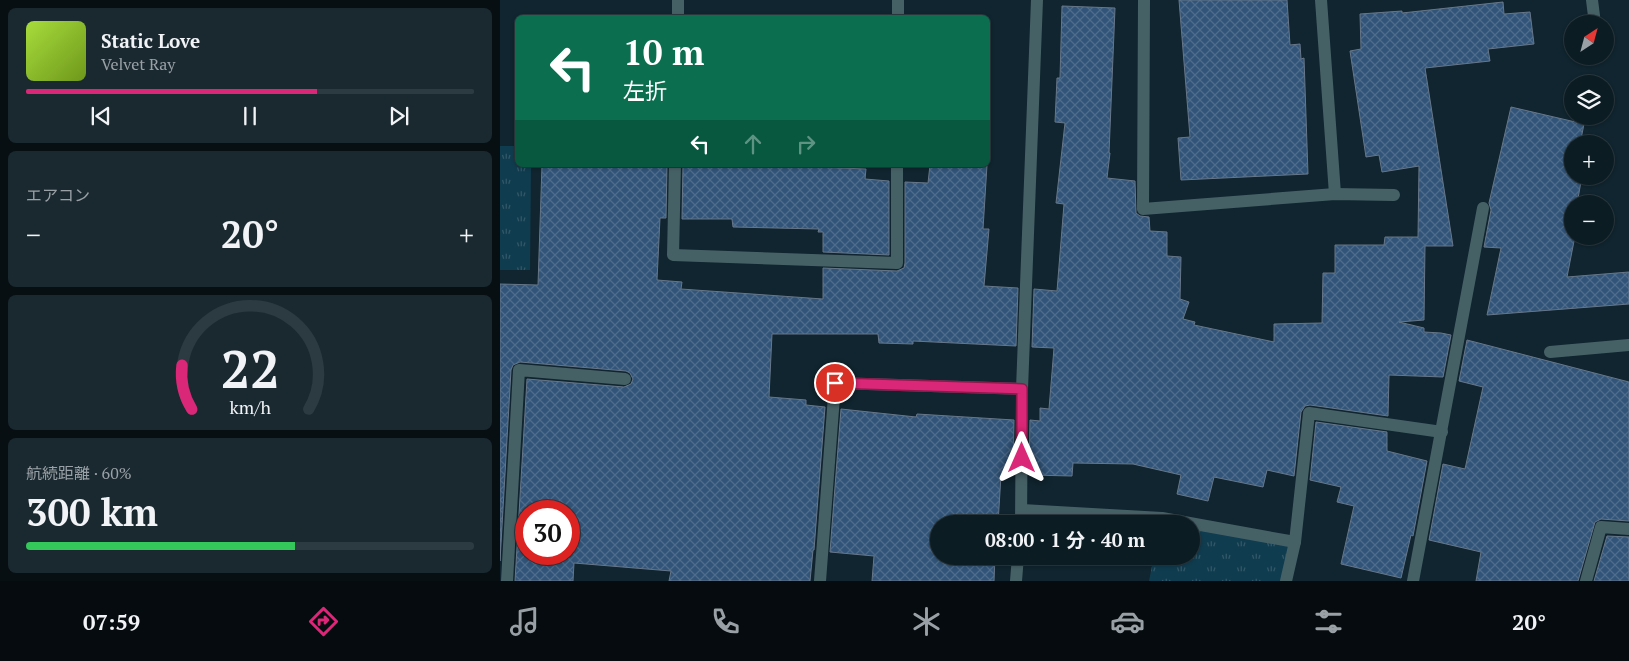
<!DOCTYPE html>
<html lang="ja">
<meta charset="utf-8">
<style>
body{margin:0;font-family:"PT Serif","Noto Sans JP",serif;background:#1a2930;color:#f1f3f6;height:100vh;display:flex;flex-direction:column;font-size:19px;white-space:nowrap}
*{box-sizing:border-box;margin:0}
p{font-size:16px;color:#9aa1a6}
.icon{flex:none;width:28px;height:28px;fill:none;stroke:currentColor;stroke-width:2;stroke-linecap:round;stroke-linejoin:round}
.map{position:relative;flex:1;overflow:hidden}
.details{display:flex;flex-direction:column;gap:8px;padding:8px;background:#070f13;width:500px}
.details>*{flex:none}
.hud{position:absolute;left:15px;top:15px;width:475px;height:152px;border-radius:8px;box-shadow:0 1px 4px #0004,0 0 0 1px #2c3a41;background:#0b6e4f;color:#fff;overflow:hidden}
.needle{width:32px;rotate:36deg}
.buttons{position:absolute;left:1064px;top:15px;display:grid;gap:10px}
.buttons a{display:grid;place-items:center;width:50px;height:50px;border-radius:50%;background:#0c1c23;box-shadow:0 1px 4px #0004,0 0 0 1px #2c3a41;font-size:25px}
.speed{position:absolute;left:15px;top:500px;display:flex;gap:10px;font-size:25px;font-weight:700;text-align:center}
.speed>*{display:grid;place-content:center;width:65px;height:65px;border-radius:50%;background:#0c1c23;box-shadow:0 1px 4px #0004,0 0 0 1px #2c3a41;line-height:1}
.speed .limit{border:8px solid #d22;background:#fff;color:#111}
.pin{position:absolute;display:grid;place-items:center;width:42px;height:42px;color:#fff;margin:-21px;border:2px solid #fff;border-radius:50%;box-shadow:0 1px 5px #0007}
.me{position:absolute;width:55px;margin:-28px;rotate:0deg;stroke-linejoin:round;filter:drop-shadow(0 0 4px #0008)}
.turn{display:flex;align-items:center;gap:18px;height:105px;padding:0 25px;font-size:22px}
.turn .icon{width:65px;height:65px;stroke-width:2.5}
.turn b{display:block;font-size:35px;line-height:42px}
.lanes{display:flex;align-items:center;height:48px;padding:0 25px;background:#0003;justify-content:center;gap:25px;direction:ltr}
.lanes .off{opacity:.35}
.big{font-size:38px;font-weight:700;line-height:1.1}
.details .tile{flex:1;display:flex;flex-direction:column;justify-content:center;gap:8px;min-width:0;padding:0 18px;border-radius:8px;background:#1a2930}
.details .dial{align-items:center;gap:0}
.dial svg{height:130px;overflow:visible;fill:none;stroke:#2c3a41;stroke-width:7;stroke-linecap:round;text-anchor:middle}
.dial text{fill:#f1f3f6;stroke:none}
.song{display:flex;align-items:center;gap:15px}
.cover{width:60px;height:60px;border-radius:8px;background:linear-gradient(135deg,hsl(80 70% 55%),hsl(80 70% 35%))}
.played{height:5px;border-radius:2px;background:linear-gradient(90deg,#db2777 65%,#2c3a41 65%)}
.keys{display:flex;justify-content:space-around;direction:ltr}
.heat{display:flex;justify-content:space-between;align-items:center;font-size:28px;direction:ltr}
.charge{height:8px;border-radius:4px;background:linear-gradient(90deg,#34c759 60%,#2c3a41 0)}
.trip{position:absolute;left:430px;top:515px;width:270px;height:50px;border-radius:25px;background:#0c1c23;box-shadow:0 1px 4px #0004,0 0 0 1px #2c3a41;font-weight:700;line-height:50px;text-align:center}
.menu{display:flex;height:80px;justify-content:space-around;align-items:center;background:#050b0e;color:#9aa1a6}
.menu .icon{width:35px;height:35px}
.menu .selected{color:#db2777}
.menu b{font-size:22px;color:#f1f3f6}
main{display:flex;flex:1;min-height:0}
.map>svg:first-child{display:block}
.park{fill:url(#park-tufts)}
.building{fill:url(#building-cross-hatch);stroke:#677789;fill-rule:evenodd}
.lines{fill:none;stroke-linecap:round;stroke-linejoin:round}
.minor{stroke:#466166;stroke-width:12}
.route-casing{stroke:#8e194d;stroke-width:12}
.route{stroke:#db2777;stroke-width:9}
</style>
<main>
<section class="details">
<div class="tile">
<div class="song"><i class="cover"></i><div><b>Static Love</b><p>Velvet Ray</p></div></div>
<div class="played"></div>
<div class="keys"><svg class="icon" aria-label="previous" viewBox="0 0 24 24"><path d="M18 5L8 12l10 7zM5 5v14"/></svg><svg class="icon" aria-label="pause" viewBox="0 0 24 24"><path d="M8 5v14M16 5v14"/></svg><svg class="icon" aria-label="next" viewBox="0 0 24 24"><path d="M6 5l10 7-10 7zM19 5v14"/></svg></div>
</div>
<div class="tile"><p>エアコン</p>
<div class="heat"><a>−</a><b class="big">20°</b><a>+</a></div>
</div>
<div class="tile dial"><svg viewBox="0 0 100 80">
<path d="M14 69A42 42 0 1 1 86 69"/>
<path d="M14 69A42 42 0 0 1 8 42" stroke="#db2777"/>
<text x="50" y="56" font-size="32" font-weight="700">22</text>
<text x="50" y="72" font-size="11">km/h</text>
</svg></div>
<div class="tile"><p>航続距離 · 60%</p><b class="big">300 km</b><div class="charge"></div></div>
</section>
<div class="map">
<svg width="1129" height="581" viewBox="0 0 1129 581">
<defs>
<pattern id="park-tufts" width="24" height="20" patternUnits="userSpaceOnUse" patternTransform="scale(1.25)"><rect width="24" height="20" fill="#103c4f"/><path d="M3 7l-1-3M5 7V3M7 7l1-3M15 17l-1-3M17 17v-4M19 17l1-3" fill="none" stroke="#325868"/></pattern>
<pattern id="building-cross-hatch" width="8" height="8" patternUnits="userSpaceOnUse" patternTransform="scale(1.25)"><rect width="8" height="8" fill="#315478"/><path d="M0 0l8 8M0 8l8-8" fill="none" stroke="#4e6c8b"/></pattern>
</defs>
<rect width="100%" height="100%" fill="#10252f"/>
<g class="park">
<path d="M0 146H17L18 165H31L30 270H0Z"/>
<path d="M691 524 795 542 786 581H649L654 556H691Z"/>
</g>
<g class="building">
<path d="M679 0H787L790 45 800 44 801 59 804 58 808 174 681 180 678 138 690 137Z"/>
<path d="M1003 2 1004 14 1030 12 1034 44 988 49 990 61 925 68 953 246H925L924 320 899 322 924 328V332L941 333 951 335 943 377 889 375 888 416 810 405 805 406 801 412 794 476 767 470 763 487 714 477 708 501 677 494 681 475 633 464 573 463 572 476 529 475 530 420 540 421V408L549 409 554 348 532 347 534 289 557 291 564 204 556 203 565 123 555 122 557 78H560L562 6 615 8 609 153H610L607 178 635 181 636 213 640 216 649 217 650 231 667 232V256L681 257 680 299 689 302 683 319 695 322 694 325 774 342V324L822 323 823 273H835V245H884L885 237H918L919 166 882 172 879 155 866 157 850 51 861 49 860 14 902 11V13Z"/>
<path d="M1011 107 1084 124 1080 144H1072V176H1082L1077 204H1072V222L1069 236H1075L1067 277 1129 272V304L987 315 1001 248 984 247 991 210 989 203Z"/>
<path d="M42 165H167L166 218H160L157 280 182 282 181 289 323 299V268L397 271 404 268 405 263V182L428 183 430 165H487L483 229H489L484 286 518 288 516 346 413 341V344L379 343 378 334H272L269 397 306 400V405L325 407 314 550H313L310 581H169L171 571 74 563 73 581H15L27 379 124 387 131 384 133 379 130 373 126 371 20 362 13 365 11 370 0 561V284L38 285ZM26 511H69V554H26Z"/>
<path d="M183 165 289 166 366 169 365 179 389 181V255L323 252V232H318L319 229 233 227 232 219H182Z"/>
<path d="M967 340 1129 382V521L1101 519 1095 522 1078 581H976L981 552 929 540 943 464 965 469 983 387 959 381Z"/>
<path d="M341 409 416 417 417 414 514 420 513 475H501L498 524H439V556H495L494 581H372L374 556 330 552Z"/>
<path d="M816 422 887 432V451L927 461 913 536 911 535 901 578 841 564 854 506 837 502 841 487 810 480Z"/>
<path d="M1107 536 1129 537V581H1094Z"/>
</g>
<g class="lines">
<g class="minor">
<path d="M644 0 643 209 835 194 894 195"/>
<path d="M821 0 835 194"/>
<path d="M1092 0 1095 24"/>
<path d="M178 18V0"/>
<path d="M398 18V0"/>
<path d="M175 165 173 255 397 263V165"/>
<path d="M1050 352 1129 345"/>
<path d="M522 510 662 518 795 542"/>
<path d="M521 524 522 389 537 0"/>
<path d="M7 581 19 370 125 379"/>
<path d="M320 581 335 383 522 389"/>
<path d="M516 581 518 556"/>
<path d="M786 581 795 542 809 413 942 432"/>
<path d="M913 581 983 208"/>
<path d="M1086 581 1101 527 1129 529"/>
</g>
</g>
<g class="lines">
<g class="route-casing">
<path id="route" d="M335 383 522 389V458"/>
</g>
<use href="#route" class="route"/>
</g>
</svg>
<div class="buttons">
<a><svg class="needle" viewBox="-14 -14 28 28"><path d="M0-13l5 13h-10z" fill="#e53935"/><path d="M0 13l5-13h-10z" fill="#9aa1a6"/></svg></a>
<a><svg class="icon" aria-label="layers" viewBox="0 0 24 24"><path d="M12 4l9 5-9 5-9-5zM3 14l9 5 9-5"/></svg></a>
<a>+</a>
<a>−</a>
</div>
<div class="speed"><div class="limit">30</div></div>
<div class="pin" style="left:335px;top:383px;background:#d93025"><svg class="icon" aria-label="arrive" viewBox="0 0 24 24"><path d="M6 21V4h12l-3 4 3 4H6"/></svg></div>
<svg class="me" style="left:522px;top:458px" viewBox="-20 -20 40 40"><path d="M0-17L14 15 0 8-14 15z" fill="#db2777" stroke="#fff" stroke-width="4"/></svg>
<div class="trip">08:00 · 1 分 · 40 m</div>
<div class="hud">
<div class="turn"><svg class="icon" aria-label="left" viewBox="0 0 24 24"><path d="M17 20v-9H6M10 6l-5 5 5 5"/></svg><div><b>10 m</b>左折</div></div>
<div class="lanes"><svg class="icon" aria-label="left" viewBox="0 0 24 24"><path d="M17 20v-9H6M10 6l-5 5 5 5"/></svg><svg class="icon off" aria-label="ahead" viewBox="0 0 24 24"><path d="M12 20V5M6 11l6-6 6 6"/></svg><svg class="icon off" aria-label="right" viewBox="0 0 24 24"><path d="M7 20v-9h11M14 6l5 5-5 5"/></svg></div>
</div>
</div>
</main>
<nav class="menu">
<b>07:59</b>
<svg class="icon selected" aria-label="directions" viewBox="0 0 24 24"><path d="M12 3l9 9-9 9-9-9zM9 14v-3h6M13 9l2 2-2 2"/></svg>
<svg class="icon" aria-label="music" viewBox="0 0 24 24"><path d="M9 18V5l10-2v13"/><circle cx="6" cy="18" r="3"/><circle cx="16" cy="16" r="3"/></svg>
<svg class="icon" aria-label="phone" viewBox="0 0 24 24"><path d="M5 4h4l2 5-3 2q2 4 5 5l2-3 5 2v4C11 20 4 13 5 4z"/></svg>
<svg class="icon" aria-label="climate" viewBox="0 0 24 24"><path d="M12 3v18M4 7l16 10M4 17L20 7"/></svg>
<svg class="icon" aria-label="car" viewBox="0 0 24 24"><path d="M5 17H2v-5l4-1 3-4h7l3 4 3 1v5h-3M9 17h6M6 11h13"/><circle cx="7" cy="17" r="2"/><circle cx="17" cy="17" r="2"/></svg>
<svg class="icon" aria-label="filters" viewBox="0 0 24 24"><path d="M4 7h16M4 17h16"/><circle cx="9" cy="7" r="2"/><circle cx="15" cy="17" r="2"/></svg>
<b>20°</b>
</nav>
